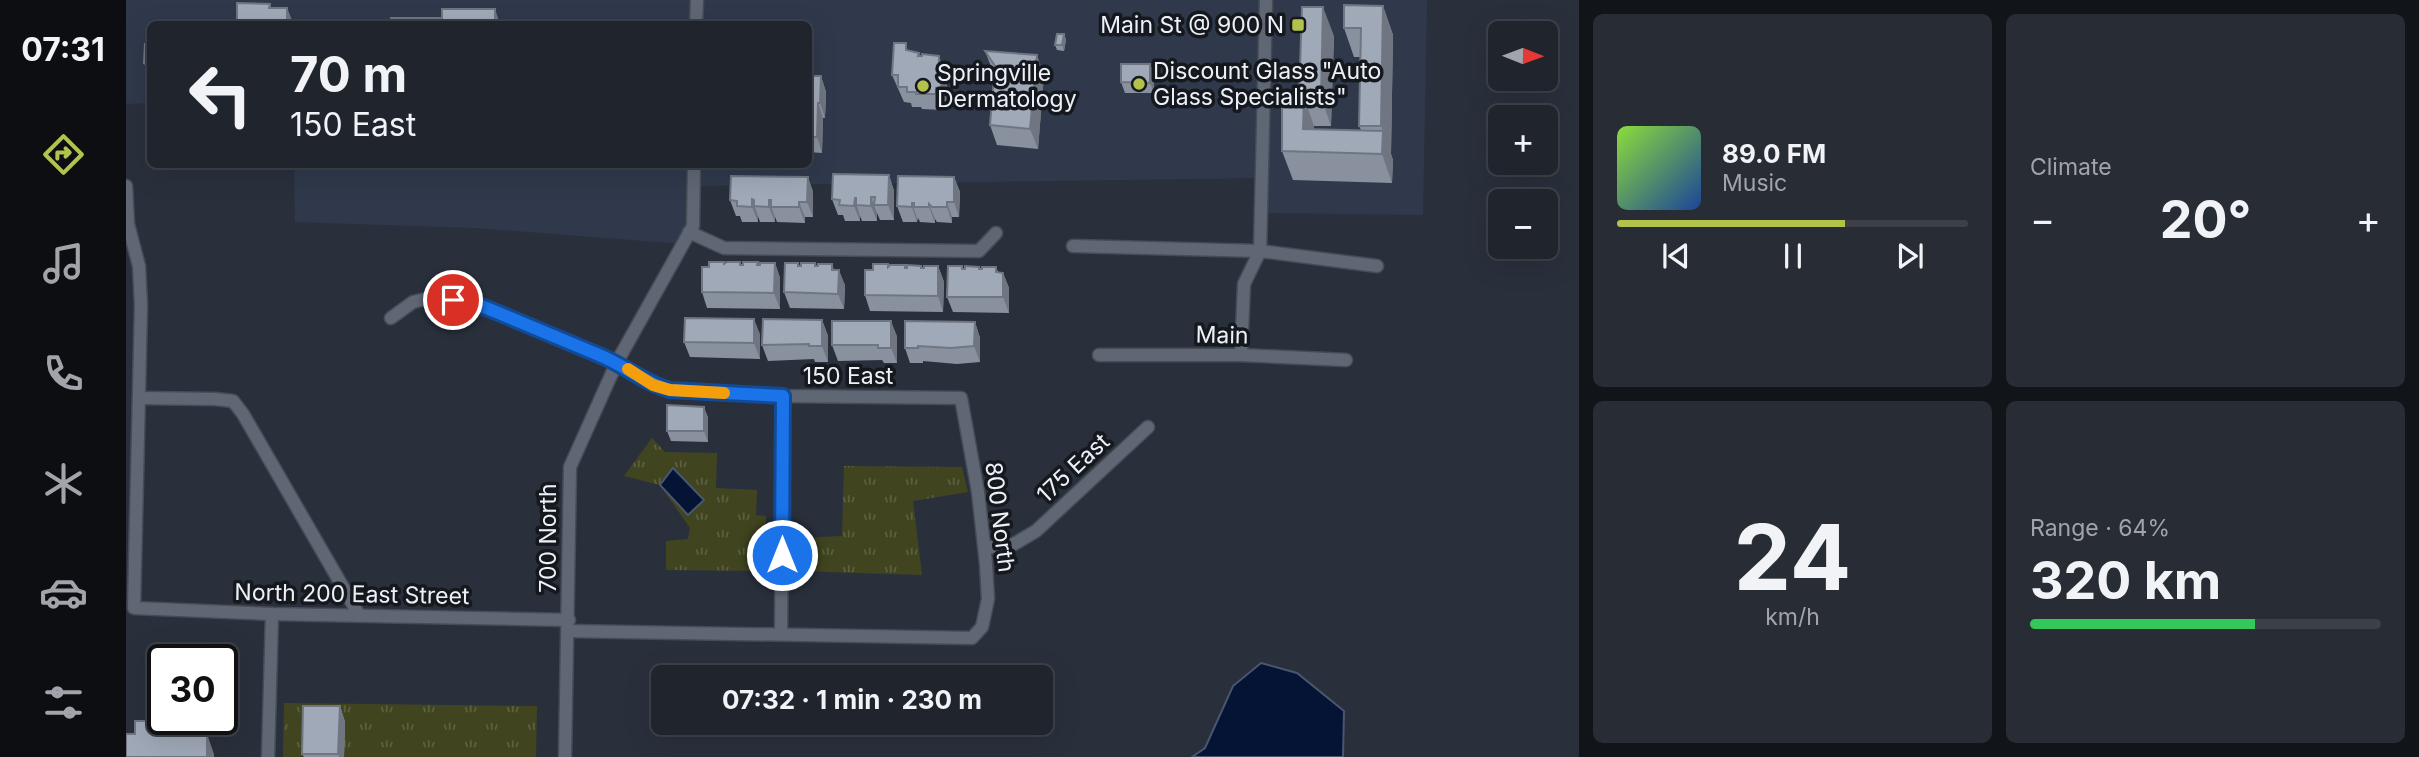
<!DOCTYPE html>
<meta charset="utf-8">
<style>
body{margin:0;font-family:Inter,sans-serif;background:#272c35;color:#f1f3f6;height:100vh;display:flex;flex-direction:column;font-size:26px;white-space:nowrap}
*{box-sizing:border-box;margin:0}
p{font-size:23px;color:#a1a4aa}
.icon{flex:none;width:38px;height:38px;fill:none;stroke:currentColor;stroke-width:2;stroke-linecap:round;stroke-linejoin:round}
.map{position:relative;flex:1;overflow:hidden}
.sheet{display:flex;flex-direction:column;gap:14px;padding:14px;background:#111419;width:840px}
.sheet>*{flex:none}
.banner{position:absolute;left:21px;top:21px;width:665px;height:147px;border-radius:10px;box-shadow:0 7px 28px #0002,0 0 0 2px #3c4149;background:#1f242d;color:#f1f3f6;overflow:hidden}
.needle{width:46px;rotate:91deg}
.controls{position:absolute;left:1362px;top:21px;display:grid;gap:14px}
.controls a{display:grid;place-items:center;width:70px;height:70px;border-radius:10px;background:#1f242d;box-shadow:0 7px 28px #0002,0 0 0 2px #3c4149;font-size:35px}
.speed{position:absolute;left:21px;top:644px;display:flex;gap:14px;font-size:35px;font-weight:700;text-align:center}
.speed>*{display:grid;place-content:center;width:91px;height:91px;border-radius:50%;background:#1f242d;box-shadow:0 7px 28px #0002,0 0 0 2px #3c4149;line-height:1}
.speed .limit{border:4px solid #111;border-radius:10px;background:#fff;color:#111}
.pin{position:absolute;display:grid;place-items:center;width:60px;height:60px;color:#fff;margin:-30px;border:4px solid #fff;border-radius:50%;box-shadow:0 2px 7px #0007}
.me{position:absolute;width:77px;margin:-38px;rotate:0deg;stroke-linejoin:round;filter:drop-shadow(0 0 5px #0008)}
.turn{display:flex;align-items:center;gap:24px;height:147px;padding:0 28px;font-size:32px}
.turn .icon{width:91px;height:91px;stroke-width:2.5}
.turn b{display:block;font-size:49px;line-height:60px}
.big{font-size:52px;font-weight:700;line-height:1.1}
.sheet .tile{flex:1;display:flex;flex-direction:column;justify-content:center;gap:10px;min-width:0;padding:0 24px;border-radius:10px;background:#272c35}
.sheet .dial{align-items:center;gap:0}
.dial b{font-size:91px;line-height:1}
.song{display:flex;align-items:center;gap:21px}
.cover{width:84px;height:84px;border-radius:10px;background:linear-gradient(135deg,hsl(90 70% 55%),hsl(220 70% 35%))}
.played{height:7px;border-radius:4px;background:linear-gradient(90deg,#b3c24b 65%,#3c4149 65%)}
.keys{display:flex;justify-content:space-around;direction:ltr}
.heat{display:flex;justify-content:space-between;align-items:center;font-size:38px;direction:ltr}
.charge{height:10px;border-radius:5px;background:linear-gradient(90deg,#34c759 64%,#3c4149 0)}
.sheet .tiles{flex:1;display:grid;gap:14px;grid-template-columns:repeat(2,1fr)}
.trip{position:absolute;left:525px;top:665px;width:402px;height:70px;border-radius:10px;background:#1f242d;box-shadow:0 7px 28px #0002,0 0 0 2px #3c4149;font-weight:700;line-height:70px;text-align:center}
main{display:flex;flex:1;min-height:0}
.dock{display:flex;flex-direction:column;width:126px;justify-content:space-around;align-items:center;background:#0c0e12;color:#a1a4aa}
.dock .icon{width:49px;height:49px}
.dock .active{color:#b3c24b}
.dock b{font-size:32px;color:#f1f3f6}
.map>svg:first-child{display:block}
.built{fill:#2f394b}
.park{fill:url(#park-tufts)}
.water{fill:#051434;stroke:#4a566f;stroke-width:2}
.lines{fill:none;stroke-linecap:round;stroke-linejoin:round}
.street-casing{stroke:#464c56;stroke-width:15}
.street{stroke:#5f6775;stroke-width:12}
.wall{fill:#8a919e}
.shaded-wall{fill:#707681}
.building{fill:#a0a9b8;stroke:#707681;stroke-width:2}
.route-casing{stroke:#114b97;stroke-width:18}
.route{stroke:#1a73e8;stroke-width:12}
.slow{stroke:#f59e0b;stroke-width:12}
.poi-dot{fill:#b3c24b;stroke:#15181d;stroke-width:2.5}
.labels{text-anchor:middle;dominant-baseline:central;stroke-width:7;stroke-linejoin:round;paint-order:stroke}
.poi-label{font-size:23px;fill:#ecf1f9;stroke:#15181d;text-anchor:start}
.street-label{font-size:23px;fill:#ecf1f9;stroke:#15181d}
</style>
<main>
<nav class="dock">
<b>07:31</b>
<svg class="icon active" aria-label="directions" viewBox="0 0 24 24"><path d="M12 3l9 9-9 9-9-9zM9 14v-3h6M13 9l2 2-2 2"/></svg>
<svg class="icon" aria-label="music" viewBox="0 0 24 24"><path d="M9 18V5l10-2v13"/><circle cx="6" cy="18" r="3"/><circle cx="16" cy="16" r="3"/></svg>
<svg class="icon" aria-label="phone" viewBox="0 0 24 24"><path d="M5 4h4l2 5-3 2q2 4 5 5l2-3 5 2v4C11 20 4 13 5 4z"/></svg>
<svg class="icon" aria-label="climate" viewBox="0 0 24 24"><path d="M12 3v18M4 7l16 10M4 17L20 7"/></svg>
<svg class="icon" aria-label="car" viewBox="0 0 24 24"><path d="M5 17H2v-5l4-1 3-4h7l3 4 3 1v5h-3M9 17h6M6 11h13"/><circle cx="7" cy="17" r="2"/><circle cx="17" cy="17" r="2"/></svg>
<svg class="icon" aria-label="filters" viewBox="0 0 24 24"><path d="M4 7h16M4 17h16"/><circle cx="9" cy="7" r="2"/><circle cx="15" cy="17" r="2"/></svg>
</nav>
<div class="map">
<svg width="1453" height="757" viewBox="0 0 1453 757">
<defs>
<pattern id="park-tufts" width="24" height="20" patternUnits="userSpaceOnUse" patternTransform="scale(1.75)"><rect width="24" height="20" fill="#404520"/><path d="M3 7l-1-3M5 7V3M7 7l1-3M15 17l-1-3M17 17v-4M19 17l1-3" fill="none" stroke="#5c6041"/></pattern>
</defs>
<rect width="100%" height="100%" fill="#29303c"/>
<path class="built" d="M0 0H1301L1297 215 1135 213V178L568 186 563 232 557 244 348 228 169 222 168 165 682 164V24H24V103L0 104Z"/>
<g class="park">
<path d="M526 438 539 452 591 453 590 488 631 490 630 515 640 516 638 571 540 570V541L562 539 564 528 534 485 498 476Z"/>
<path d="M718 466 836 467 842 492 787 501 796 575 672 571V538L716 536Z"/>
<path d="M158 703 411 706 410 757H157Z"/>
</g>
<g class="water">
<path d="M547 468 578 500 562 515 534 485Z"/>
<path d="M1135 663 1171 673 1218 711 1217 757H1066L1079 748 1107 686Z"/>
</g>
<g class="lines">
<g class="street-casing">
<g id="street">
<path d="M570 24 571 0"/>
<path d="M0 186 2 224 13 266 15 305 8 608 146 614 443 620"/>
<path d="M563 232 598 248 853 251 870 233"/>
<path d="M947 246 1134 251 1251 266"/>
<path d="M265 318 287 302 308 297 346 302 491 362 527 385 544 390 657 396 835 398 852 492 860 564 862 599 856 627 846 638 442 631"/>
<path d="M973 355H1115L1220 360"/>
<path d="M1115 355 1118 284 1134 251 1140 0"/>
<path d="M13 398 89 399 107 401 117 414 233 615"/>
<path d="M859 548 888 544 910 531 1022 427"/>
<path d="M655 634 657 396"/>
<path d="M142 757 146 614"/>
<path d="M439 757 444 467 491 362 567 226 568 164"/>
</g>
</g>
<use href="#street" class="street"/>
</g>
<g class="wall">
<path d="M144 4 145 8H161L167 24H112L111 22Z"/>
<path d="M1257 6 1267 35 1265 154 1267 160 1266 183 1167 180 1156 151 1173 98 1208 36 1205 126H1188V129L1235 130 1233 126 1234 57H1228L1218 28Z"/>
<path d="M938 34 940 40 938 51 931 50 929 45Z"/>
<path d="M24 44V78L18 63Z"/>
<path d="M783 51 793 53 794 56H796L819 72 821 82V104L816 103V110L796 109 795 107H786L785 103 778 102 766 75Z"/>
<path d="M859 51 918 75 912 149 871 145 864 125 868 74Z"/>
<path d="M1024 64 1028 74V93H999L995 82Z"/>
<path d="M682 71 688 76H695L700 92 699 118H697L696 153 682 152Z"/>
<path d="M763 175 768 191V220H754L751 213V221H736L734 216V221H719L717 215H712L706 199Z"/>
<path d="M682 177 687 192V217H679V223L651 222 649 217V222H634L632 216V222H616L614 216H610L604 200Z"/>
<path d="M828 177 834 192 833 217H826V223L811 222 809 219V223L794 222 792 218 791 222H777L771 206Z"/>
<path d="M632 262 633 265 649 263 654 278V309L581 308 576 292 583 267 598 264 615 265Z"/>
<path d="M672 263 673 266H690L706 264 708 270 719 285 718 309 664 308 658 292Z"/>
<path d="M779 265 780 268 795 266 796 268 812 266 818 282 817 312 744 311 739 295 747 270 762 266Z"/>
<path d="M853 267 854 269 870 267 872 272 877 273 883 288V313L827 312 821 297 837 269Z"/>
<path d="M696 320 702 336V362H689L688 359 642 361 636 345Z"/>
<path d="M849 322 854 338V362L831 364 797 361V363H784L779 348Z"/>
<path d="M634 334V359L564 357 558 342Z"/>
<path d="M771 336V363H758L756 360 712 361 706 345Z"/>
<path d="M582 417V442L545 441 541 431Z"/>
<path d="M214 706 219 722 218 757H178L176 754Z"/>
</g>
<g class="shaded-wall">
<path d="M1257 6 1267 35 1265 154 1267 160 1266 183 1256 154 1257 132 1255 126Z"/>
<path d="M1197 7 1208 36 1205 126 1195 98Z"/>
<path d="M161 8 167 23V24H161Z"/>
<path d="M369 9 374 24H369Z"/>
<path d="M938 34 940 40 938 51 936 45Z"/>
<path d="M911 55 918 75 912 149 904 129Z"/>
<path d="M813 56 821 82V104L815 88Z"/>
<path d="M1024 64 1028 74V93L1024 83Z"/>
<path d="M695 76 700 92 699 118 694 103Z"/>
<path d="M810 88 816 103V110L810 94Z"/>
<path d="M1178 97 1188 126V152L1177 129Z"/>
<path d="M692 103 697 118 696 153 691 137Z"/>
<path d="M763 175 768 191V220L762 205Z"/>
<path d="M682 177 687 192V217L681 202Z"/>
<path d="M828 177 834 192 833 217 828 202Z"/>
<path d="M745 197 751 213V221L745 206Z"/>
<path d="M729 198 734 216V221L728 206Z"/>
<path d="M626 199 632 216V222L626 207Z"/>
<path d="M643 200 649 217V222L643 207Z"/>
<path d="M673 202 679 217V223L673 207Z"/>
<path d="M821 202 826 217V223L821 207Z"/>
<path d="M786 203 791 218V222L786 207Z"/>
<path d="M803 204 809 219V223L803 207Z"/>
<path d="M649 263 654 278V309L648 293Z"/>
<path d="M812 266 818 282 817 312 812 296Z"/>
<path d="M713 270 719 285 718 309 712 294Z"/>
<path d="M877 273 883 288V313L877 297Z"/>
<path d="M628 319 634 334V359L628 343Z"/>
<path d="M696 320 702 336V362L696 346Z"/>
<path d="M765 321 771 336V363L765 348Z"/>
<path d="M849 322 854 338V362L848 346Z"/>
<path d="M578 407 582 417V442L578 431Z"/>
<path d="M214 706 219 722 218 757H213L212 754Z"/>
<path d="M36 721 43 741 36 734Z"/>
<path d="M81 734 88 754V757H81Z"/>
</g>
<g class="building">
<path d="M111 3 144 4 143 8H161V24H125V22H111Z"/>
<path d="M1218 5 1257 6 1255 126H1233L1235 28H1218Z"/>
<path d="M1176 7H1197L1195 98 1178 97 1177 129 1257 131 1256 154 1156 151V98H1173Z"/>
<path d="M316 9H369V24H265V18H316Z"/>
<path d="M222 21 246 22V24H222Z"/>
<path d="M931 34H938L936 45H929Z"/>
<path d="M768 43H780V50L793 53 792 56H796V54L813 56V66H816L815 88H810V94H790V92H781V87H772V75H766Z"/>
<path d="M19 44H24V63H18Z"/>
<path d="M859 51 911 55 904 129 864 125 869 66Z"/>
<path d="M995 64H1024V83L995 82Z"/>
<path d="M682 71H687V76H695L694 103H692L691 137H682Z"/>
<path d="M707 174 763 175 762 205H748L749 197H745V206L730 205V198H729L728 206 713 205 714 200 706 199Z"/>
<path d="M605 176 682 177 681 202H673V207H645V200H643V207L628 206V200L626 199V207L611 206V201L604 200Z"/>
<path d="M772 176 828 177V202H821V207H806L803 204V207H788V203H786V207L771 206Z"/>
<path d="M583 262H598V264L601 262H614V265H617V262H632L631 265H634V263H649L648 293 576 292V267H583Z"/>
<path d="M659 263H672V266H675V263H689V266H692V264H706V270H713L712 294 658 292Z"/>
<path d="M747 264H762V267L764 265H779V268H781V265L795 266V268H798V266H812V296L739 295V270H747Z"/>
<path d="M822 266H836V269H839V266L853 267V269H856V267H870V272L877 273V297H821Z"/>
<path d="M559 318 628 319V343L558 342Z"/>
<path d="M637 319 696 320V346H683V344L636 345Z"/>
<path d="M706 321H765V348H752V345H706Z"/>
<path d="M779 321 849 322 848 346 825 348 792 346V348H779Z"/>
<path d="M541 405 578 407V431H541Z"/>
<path d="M177 706H214L212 754H176Z"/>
<path d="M9 721H36V734H81V757H0V734H9Z"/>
</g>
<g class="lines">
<g class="route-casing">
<path id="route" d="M327 300 346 302 473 355C498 365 518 383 544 390L657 396 656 555"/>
</g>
<use href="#route" class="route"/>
<path class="slow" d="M502 369 527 385 544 390 598 393"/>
</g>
<g class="poi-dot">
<rect x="1165" y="18" width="14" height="14" rx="3.5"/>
<circle cx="1013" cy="84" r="7"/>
<circle cx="797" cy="86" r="7"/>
</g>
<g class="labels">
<g class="poi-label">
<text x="1158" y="25" text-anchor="end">Main St @ 900 N</text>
<text x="1027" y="71">Discount Glass "Auto<tspan x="1027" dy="26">Glass Specialists"</tspan></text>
<text x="811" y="73">Springville<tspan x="811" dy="26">Dermatology</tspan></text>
</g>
<g class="street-label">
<text transform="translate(1096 335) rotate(1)">Main</text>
<text x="722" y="376">150 East</text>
<text transform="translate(947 468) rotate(-43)">175 East</text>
<text transform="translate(874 517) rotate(83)">800 North</text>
<text transform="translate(422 538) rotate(-90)">700 North</text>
<text transform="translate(226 594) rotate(1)">North 200 East Street</text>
</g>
</g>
</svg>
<div class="controls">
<a><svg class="needle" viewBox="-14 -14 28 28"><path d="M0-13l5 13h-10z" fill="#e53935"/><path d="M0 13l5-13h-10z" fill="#a1a4aa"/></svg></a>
<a>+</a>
<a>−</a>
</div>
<div class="speed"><div class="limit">30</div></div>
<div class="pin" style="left:327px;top:300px;background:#d93025"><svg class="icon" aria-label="arrive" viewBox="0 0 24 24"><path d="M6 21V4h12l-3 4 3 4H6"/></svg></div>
<svg class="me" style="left:656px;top:555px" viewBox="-20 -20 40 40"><circle r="17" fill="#1a73e8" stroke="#fff" stroke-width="3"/><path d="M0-11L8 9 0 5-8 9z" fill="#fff"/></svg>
<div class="trip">07:32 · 1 min · 230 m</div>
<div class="banner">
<div class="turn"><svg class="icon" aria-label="left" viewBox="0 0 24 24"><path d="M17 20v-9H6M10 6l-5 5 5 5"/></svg><div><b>70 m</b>150 East</div></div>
</div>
</div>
<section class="sheet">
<div class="tiles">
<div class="tile">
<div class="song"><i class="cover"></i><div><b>89.0 FM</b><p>Music</p></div></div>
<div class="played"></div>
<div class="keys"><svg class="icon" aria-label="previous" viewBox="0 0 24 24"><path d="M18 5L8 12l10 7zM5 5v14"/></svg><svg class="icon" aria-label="pause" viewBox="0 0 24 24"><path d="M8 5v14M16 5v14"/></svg><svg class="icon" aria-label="next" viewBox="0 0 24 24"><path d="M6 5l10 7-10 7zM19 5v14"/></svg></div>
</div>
<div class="tile"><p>Climate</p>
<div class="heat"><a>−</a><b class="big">20°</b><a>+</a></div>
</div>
<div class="tile dial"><b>24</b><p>km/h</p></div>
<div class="tile"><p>Range · 64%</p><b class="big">320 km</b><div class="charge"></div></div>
</div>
</section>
</main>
